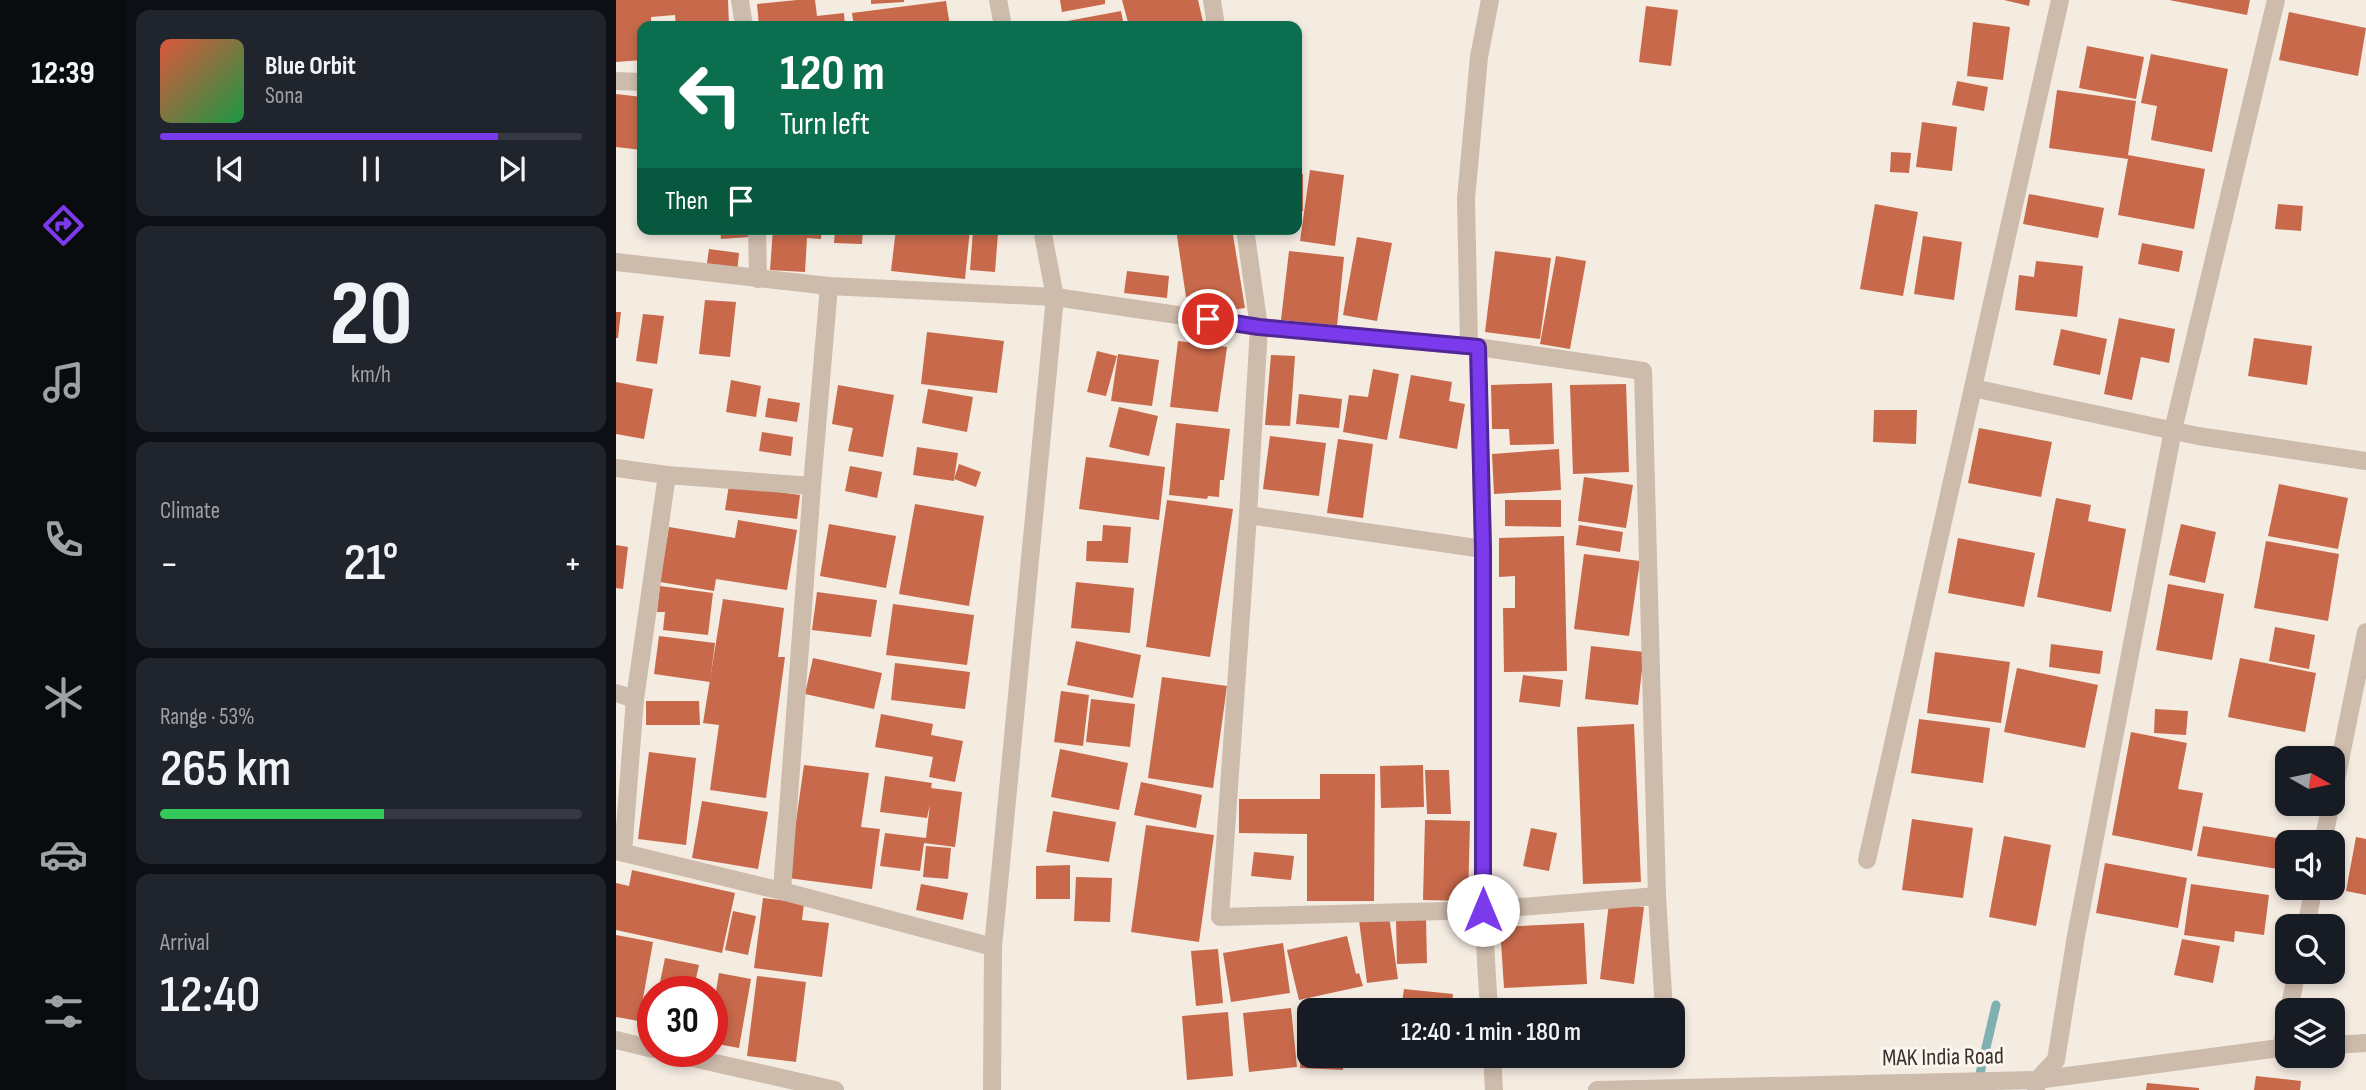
<!DOCTYPE html>
<meta charset="utf-8">
<style>
body{margin:0;font-family:"Sofia Sans Condensed",sans-serif;background:#20242c;color:#f1f3f6;height:100vh;display:flex;flex-direction:column;font-size:26px;white-space:nowrap}
*{box-sizing:border-box;margin:0}
p{font-size:23px;color:#9ea1a6}
.icon{flex:none;width:38px;height:38px;fill:none;stroke:currentColor;stroke-width:2;stroke-linecap:round;stroke-linejoin:round}
.map{position:relative;flex:1;overflow:hidden}
.side{display:flex;flex-direction:column;gap:10px;padding:10px;background:#0d0f14;width:490px}
.side>*{flex:none}
.banner{position:absolute;left:21px;top:21px;width:665px;height:214px;border-radius:14px;box-shadow:0 4px 10px #0003;background:#0b6e4f;color:#fff;overflow:hidden}
.needle{width:46px;rotate:99deg}
.buttons{position:absolute;left:1659px;top:746px;display:grid;gap:14px}
.buttons a{display:grid;place-items:center;width:70px;height:70px;border-radius:14px;background:#171b24;box-shadow:0 4px 10px #0003;font-size:35px}
.speed{position:absolute;left:21px;top:976px;display:flex;gap:14px;font-size:35px;font-weight:700;text-align:center}
.speed>*{display:grid;place-content:center;width:91px;height:91px;border-radius:50%;background:#171b24;box-shadow:0 4px 10px #0003;line-height:1}
.speed .limit{border:10px solid #d22;background:#fff;color:#111}
.pin{position:absolute;display:grid;place-items:center;width:60px;height:60px;color:#fff;margin:-30px;border:4px solid #fff;border-radius:50%;box-shadow:0 2px 7px #0007}
.me{position:absolute;width:77px;margin:-38px;rotate:0deg;stroke-linejoin:round;filter:drop-shadow(0 0 5px #0008)}
.turn{display:flex;align-items:center;gap:24px;height:147px;padding:0 28px;font-size:32px}
.turn .icon{width:91px;height:91px;stroke-width:2.5}
.turn b{display:block;font-size:49px;line-height:60px}
.then{display:flex;align-items:center;height:66px;padding:0 28px;background:#0003;gap:14px;font-size:26px}
.big{font-size:52px;font-weight:600;line-height:1.1}
.side .widget{flex:1;display:flex;flex-direction:column;justify-content:center;gap:10px;min-width:0;padding:0 24px;border-radius:14px;background:#20242c}
.side .dial{align-items:center;gap:0}
.dial b{font-size:91px;line-height:1}
.song{display:flex;align-items:center;gap:21px}
.cover{width:84px;height:84px;border-radius:10px;background:linear-gradient(135deg,hsl(10 70% 55%),hsl(140 70% 35%))}
.played{height:7px;border-radius:4px;background:linear-gradient(90deg,#7c3aed 80%,#363941 80%)}
.keys{display:flex;justify-content:space-around;direction:ltr}
.heat{display:flex;justify-content:space-between;align-items:center;font-size:38px;direction:ltr}
.charge{height:10px;border-radius:5px;background:linear-gradient(90deg,#34c759 53%,#363941 0)}
.trip{position:absolute;left:681px;top:998px;width:388px;height:70px;border-radius:14px;background:#171b24;box-shadow:0 4px 10px #0003;font-weight:600;line-height:70px;text-align:center}
main{display:flex;flex:1;min-height:0}
.tabs{display:flex;flex-direction:column;width:126px;justify-content:space-around;align-items:center;background:#090b0e;color:#9ea1a6}
.tabs .icon{width:49px;height:49px}
.tabs .on{color:#7c3aed}
.tabs b{font-size:32px;color:#f1f3f6}
.map>svg:first-child{display:block}
.lines{fill:none;stroke-linecap:round;stroke-linejoin:round}
.stream{stroke:#7fb0b2;stroke-width:9}
.building{fill:#c8694b}
.minor{stroke:#cdbbac;stroke-width:18}
.route-casing{stroke:#51269a;stroke-width:18}
.route{stroke:#7c3aed;stroke-width:12}
.labels{text-anchor:middle;dominant-baseline:central;stroke-width:6;stroke-linejoin:round;paint-order:stroke}
.street-label{font-size:24px;fill:#3b302b;stroke:#fbf5ee}
</style>
<main>
<nav class="tabs">
<b>12:39</b>
<svg class="icon on" aria-label="directions" viewBox="0 0 24 24"><path d="M12 3l9 9-9 9-9-9zM9 14v-3h6M13 9l2 2-2 2"/></svg>
<svg class="icon" aria-label="music" viewBox="0 0 24 24"><path d="M9 18V5l10-2v13"/><circle cx="6" cy="18" r="3"/><circle cx="16" cy="16" r="3"/></svg>
<svg class="icon" aria-label="phone" viewBox="0 0 24 24"><path d="M5 4h4l2 5-3 2q2 4 5 5l2-3 5 2v4C11 20 4 13 5 4z"/></svg>
<svg class="icon" aria-label="climate" viewBox="0 0 24 24"><path d="M12 3v18M4 7l16 10M4 17L20 7"/></svg>
<svg class="icon" aria-label="car" viewBox="0 0 24 24"><path d="M5 17H2v-5l4-1 3-4h7l3 4 3 1v5h-3M9 17h6M6 11h13"/><circle cx="7" cy="17" r="2"/><circle cx="17" cy="17" r="2"/></svg>
<svg class="icon" aria-label="filters" viewBox="0 0 24 24"><path d="M4 7h16M4 17h16"/><circle cx="9" cy="7" r="2"/><circle cx="15" cy="17" r="2"/></svg>
</nav>
<section class="side">
<div class="widget">
<div class="song"><i class="cover"></i><div><b>Blue Orbit</b><p>Sona</p></div></div>
<div class="played"></div>
<div class="keys"><svg class="icon" aria-label="previous" viewBox="0 0 24 24"><path d="M18 5L8 12l10 7zM5 5v14"/></svg><svg class="icon" aria-label="pause" viewBox="0 0 24 24"><path d="M8 5v14M16 5v14"/></svg><svg class="icon" aria-label="next" viewBox="0 0 24 24"><path d="M6 5l10 7-10 7zM19 5v14"/></svg></div>
</div>
<div class="widget dial"><b>20</b><p>km/h</p></div>
<div class="widget"><p>Climate</p>
<div class="heat"><a>−</a><b class="big">21°</b><a>+</a></div>
</div>
<div class="widget"><p>Range · 53%</p><b class="big">265 km</b><div class="charge"></div></div>
<div class="widget"><p>Arrival</p><b class="big">12:40</b></div>
</section>
<div class="map">
<svg width="1750" height="1090" viewBox="0 0 1750 1090">
<rect width="100%" height="100%" fill="#f4ebe1"/>
<g class="lines">
<path class="stream" d="M1362 1082 1380 1005"/>
</g>
<g class="building">
<path d="M0 0H112L113 26H60L59 15 35 17V26H26V60L0 62Z"/>
<path d="M181 0H199L201 16 228 13 229 26H143L141 4Z"/>
<path d="M255 0H288V2L255 4Z"/>
<path d="M444 0H489V4L446 12Z"/>
<path d="M506 0H582L588 26H513Z"/>
<path d="M1388 0H1414L1413 6Z"/>
<path d="M1553 0H1634L1631 15Z"/>
<path d="M330 1 334 26H238L236 13Z"/>
<path d="M1030 6 1062 10 1055 66 1023 62Z"/>
<path d="M505 11 508 26H447L446 22Z"/>
<path d="M1673 12 1750 28 1742 76 1663 60Z"/>
<path d="M1357 22 1394 27 1387 80 1351 76Z"/>
<path d="M1471 46 1528 57 1520 99 1463 88Z"/>
<path d="M1535 54 1612 69 1596 152 1535 140 1541 106 1525 103Z"/>
<path d="M1341 81 1372 87 1368 111 1336 105Z"/>
<path d="M1441 90 1520 101 1512 155 1589 169 1578 229 1502 215 1512 159 1433 148Z"/>
<path d="M0 94 26 97V150L0 147Z"/>
<path d="M1306 122 1341 127 1336 171 1300 167Z"/>
<path d="M1275 152 1295 153 1293 173 1274 172Z"/>
<path d="M694 170 728 175 719 246 684 241Z"/>
<rect x="681" y="174" width="6" height="37"/>
<path d="M1413 194 1488 208 1482 238 1407 224Z"/>
<path d="M1259 204 1302 212 1287 296 1244 289Z"/>
<path d="M1662 204 1687 206 1685 231 1659 229Z"/>
<path d="M104 229H134V237L105 239Z"/>
<path d="M157 229H206L205 239 191 238 189 272 154 270Z"/>
<path d="M219 229H247L246 244 218 243Z"/>
<path d="M280 229H354L349 279 275 271Z"/>
<path d="M560 229H616L629 308 601 312 598 292 570 297Z"/>
<path d="M357 231 382 233 379 272 354 270Z"/>
<path d="M1307 236 1346 242 1338 300 1298 294Z"/>
<path d="M741 237 776 243 761 321 727 315Z"/>
<path d="M1526 243 1567 251 1563 272 1522 264Z"/>
<path d="M93 249 123 253 121 273 90 270Z"/>
<path d="M673 251 728 257 721 326 665 320Z"/>
<path d="M879 251 935 258 924 339 869 332Z"/>
<path d="M940 256 970 261 954 349 924 344Z"/>
<path d="M1420 261 1467 266 1461 317 1399 310 1403 275 1418 277Z"/>
<path d="M511 271 553 276 551 298 508 293Z"/>
<path d="M89 300 120 302 114 357 83 354Z"/>
<path d="M0 312H5L2 338H0Z"/>
<path d="M27 314 48 316 41 364 20 361Z"/>
<path d="M1503 318 1559 329 1553 363 1525 357 1516 400 1488 394Z"/>
<path d="M1445 329 1491 339 1484 375 1437 365Z"/>
<path d="M311 332 388 341 381 393 305 384Z"/>
<path d="M1638 338 1696 346 1691 385 1632 376Z"/>
<path d="M562 341 611 347 602 412 554 407Z"/>
<path d="M481 351 501 356 490 396 471 392Z"/>
<path d="M502 354 543 360 536 406 495 401Z"/>
<path d="M655 355 679 356 674 426 649 425Z"/>
<path d="M757 369 783 374 771 440 727 432 733 395 752 397Z"/>
<path d="M795 375 836 382 833 401 849 404 841 449 783 438Z"/>
<path d="M115 380 145 386 140 417 110 412Z"/>
<path d="M0 382 37 389 28 439 0 434Z"/>
<path d="M936 383 938 444 894 445 893 429H876L875 385Z"/>
<path d="M1010 384 1013 472 957 474 954 385Z"/>
<path d="M222 385 278 395 267 457 232 451 237 428 216 424Z"/>
<path d="M312 389 357 397 351 432 306 423Z"/>
<path d="M683 394 726 399 723 428 680 424Z"/>
<path d="M152 398 184 403 181 422 149 417Z"/>
<path d="M503 407 542 416 533 456 493 447Z"/>
<path d="M1258 410H1301L1300 444 1257 442Z"/>
<path d="M560 423 614 429 608 480H604L603 497 592 496 591 499 553 495Z"/>
<path d="M1363 428 1436 442 1425 497 1352 483Z"/>
<path d="M146 432 177 437 175 456 143 451Z"/>
<path d="M654 436 710 443 703 496 647 489Z"/>
<path d="M722 439 757 444 747 518 711 513Z"/>
<path d="M301 447 342 453 338 479 343 464 365 472 360 487 338 479V481L297 475Z"/>
<path d="M943 449 945 490 878 494 876 454Z"/>
<path d="M470 457 549 467 543 520 463 509Z"/>
<path d="M234 466 266 472 261 498 229 491Z"/>
<path d="M968 477 1017 485 1010 528 962 521Z"/>
<path d="M1663 484 1732 498 1722 549 1652 536Z"/>
<path d="M113 485 184 495 181 519 109 510Z"/>
<path d="M1440 498 1475 505 1472 521 1510 529 1495 612 1421 597Z"/>
<path d="M551 500 617 509 594 657 530 647Z"/>
<path d="M889 500H945V527L889 526Z"/>
<path d="M299 504 368 516 353 606 283 594Z"/>
<path d="M122 520 181 530 171 590 100 579 98 591 44 582 53 527 119 538Z"/>
<path d="M213 524 280 536 270 588 204 576Z"/>
<path d="M1565 524 1600 532 1589 583 1553 575Z"/>
<path d="M487 525 515 527 512 563 470 561 471 541H486Z"/>
<path d="M963 525 1007 532 1004 552 960 545Z"/>
<path d="M948 536 951 671 888 672 887 608H899V576L883 577V538Z"/>
<path d="M1342 538 1419 553 1408 607 1332 593Z"/>
<path d="M1650 541 1723 554 1712 621 1638 608Z"/>
<path d="M0 545 12 547 7 589 0 588Z"/>
<path d="M968 554 1024 561 1013 636 958 629Z"/>
<path d="M460 582 518 588 514 633 455 628Z"/>
<path d="M1552 584 1608 594 1596 660 1540 650Z"/>
<path d="M44 586 97 593 92 635 47 630 49 612H41Z"/>
<path d="M201 592 261 600 255 637 196 630Z"/>
<path d="M107 599 168 608 162 657H169L150 798 94 790 103 725 87 723Z"/>
<path d="M277 604 358 615 351 665 270 655Z"/>
<path d="M1659 627 1699 635 1693 669 1653 661Z"/>
<path d="M43 636 99 643 94 682 38 674Z"/>
<path d="M460 641 525 655 517 698 451 685Z"/>
<path d="M1435 644 1487 651 1484 674 1433 667Z"/>
<path d="M975 646 1028 652 1022 705 969 699Z"/>
<path d="M1319 652 1394 662 1385 723 1311 713Z"/>
<path d="M197 658 266 673 258 709 189 694Z"/>
<path d="M1624 658 1700 673 1689 732 1612 717Z"/>
<path d="M279 663 354 672 349 709 275 700Z"/>
<path d="M1401 668 1482 685 1469 748 1388 732Z"/>
<path d="M907 675 947 680 944 707 903 702Z"/>
<path d="M546 677 611 686 597 788 532 778Z"/>
<path d="M445 691 473 695 467 746 438 742Z"/>
<path d="M475 699 519 704 514 747 470 742Z"/>
<path d="M30 701H83L84 725H30Z"/>
<path d="M1539 709 1572 711 1570 735 1538 733Z"/>
<path d="M265 714 317 724 315 735 347 741 339 782 313 777 317 757 259 747Z"/>
<path d="M1303 719 1374 728 1367 783 1295 773Z"/>
<path d="M1018 724 1025 882 967 884 961 727Z"/>
<path d="M1515 732 1571 743 1562 789 1587 793 1576 851 1496 835Z"/>
<path d="M444 749 512 763 503 810 435 797Z"/>
<path d="M33 752 80 758 70 845 22 839Z"/>
<path d="M188 765 253 773 245 827 264 829 256 889 172 878Z"/>
<path d="M807 765 808 807 765 808 764 766Z"/>
<path d="M809 770H833L835 814H811Z"/>
<path d="M704 774H759L758 901H691V834L623 833V799H704Z"/>
<path d="M269 776 316 783 315 788 346 792 339 847 308 843 304 871 264 866 269 833 310 838 314 804 311 818 264 812Z"/>
<path d="M525 782 586 795 580 828 518 815Z"/>
<path d="M86 801 152 812 142 869 76 858Z"/>
<path d="M437 811 500 822 493 862 430 852Z"/>
<path d="M1296 819 1357 828 1347 898 1286 890Z"/>
<path d="M809 820 854 821 852 901 807 900Z"/>
<path d="M530 825 598 835 583 942 515 932Z"/>
<path d="M1587 826 1667 839 1662 869 1581 856Z"/>
<path d="M915 828 941 833 933 871 907 866Z"/>
<path d="M1388 836 1435 845 1420 926 1373 917Z"/>
<path d="M1740 837 1750 839V895L1730 891Z"/>
<path d="M310 846 335 848 332 879 307 877Z"/>
<path d="M638 852 678 856 675 880 635 876Z"/>
<path d="M1489 863 1571 878 1562 928 1480 913Z"/>
<path d="M454 865V899H420V866Z"/>
<path d="M16 870 119 893 106 953 0 930V883L13 886Z"/>
<path d="M460 877 496 878 494 922 458 921Z"/>
<path d="M305 884 352 893 347 920 300 910Z"/>
<path d="M1575 884 1653 895 1648 935 1619 931 1618 942 1568 935Z"/>
<path d="M147 898 188 903 186 920 213 923 206 977 138 968Z"/>
<path d="M993 903 1028 907 1018 984 984 979Z"/>
<path d="M117 911 140 916 132 955 109 950Z"/>
<path d="M773 916 782 979 751 983 743 920Z"/>
<path d="M810 918 811 963 781 964 780 919Z"/>
<path d="M968 923 971 984 888 988 884 927Z"/>
<path d="M0 935 37 942 23 1021 0 1017Z"/>
<path d="M731 936 740 974 743 973 747 986 683 1000 671 950Z"/>
<path d="M1566 939 1604 946 1597 983 1558 975Z"/>
<path d="M667 943 674 993 615 1002 607 953Z"/>
<path d="M602 949 607 1003 580 1006 575 951Z"/>
<path d="M49 958 83 965 77 992H42Z"/>
<path d="M103 973 135 979 123 1048 96 1043V1015Z"/>
<path d="M141 976 190 982 180 1062 131 1056Z"/>
<path d="M788 989 837 994 835 1010H785Z"/>
<path d="M688 1006 713 1008V1010H693V1055H728L727 1070 684 1068Z"/>
<path d="M675 1008 681 1067 633 1072 627 1013Z"/>
<path d="M612 1012 617 1076 571 1080 566 1016Z"/>
<path d="M797 1055H829V1061Z"/>
<path d="M1640 1076 1685 1081 1684 1090H1638Z"/>
<path d="M1531 1083 1583 1088V1090H1530Z"/>
</g>
<g class="lines">
<g class="minor">
<path d="M124 0 128 26"/>
<path d="M382 0 387 26"/>
<path d="M596 0 600 26"/>
<path d="M0 81 26 82"/>
<path d="M141 229 142 279"/>
<path d="M629 229 643 327 632 515"/>
<path d="M0 262 213 286 439 297 643 327 862 347 867 549V910L873 1010"/>
<path d="M853 346 850 199 863 57 874 0"/>
<path d="M862 347 1027 371 1041 896"/>
<path d="M1357 388 1582 436 1750 461"/>
<path d="M0 468 51 475 196 486"/>
<path d="M867 549 632 515 604 917 867 910 1041 896 1048 1010"/>
<path d="M0 693 19 699"/>
<path d="M1717 795 1750 632"/>
<path d="M1707 842 1715 803"/>
<path d="M0 851 166 891 377 947"/>
<path d="M7 853 19 699 51 475"/>
<path d="M1251 860 1444 0"/>
<path d="M166 891 196 486 213 286"/>
<path d="M1690 926 1698 887"/>
<path d="M1673 1010 1681 971"/>
<path d="M0 1040 37 1049"/>
<path d="M1717 1045 1750 1043"/>
<path d="M1665 1048 1671 1019"/>
<path d="M50 1052 219 1090"/>
<path d="M876 1055 878 1090"/>
<path d="M376 1090 377 947 439 297 426 229"/>
<path d="M981 1090 1421 1080 1671 1047"/>
<path d="M1420 1090 1421 1080 1440 1060 1460 936 1557 430 1660 0"/>
</g>
</g>
<g class="lines">
<g class="route-casing">
<path id="route" d="M592 319 643 327 862 347 867 549V910"/>
</g>
<use href="#route" class="route"/>
</g>
<g class="labels">
<g class="street-label">
<text transform="translate(1327 1057) rotate(-1)">MAK India Road</text>
</g>
</g>
</svg>
<div class="buttons">
<a><svg class="needle" viewBox="-14 -14 28 28"><path d="M0-13l5 13h-10z" fill="#e53935"/><path d="M0 13l5-13h-10z" fill="#9ea1a6"/></svg></a>
<a><svg class="icon" aria-label="sound" viewBox="0 0 24 24"><path d="M4 9h4l5-4v14l-5-4H4zM17 9q2 3 0 6"/></svg></a>
<a><svg class="icon" aria-label="search" viewBox="0 0 24 24"><circle cx="10" cy="10" r="6"/><path d="M15 15l6 6"/></svg></a>
<a><svg class="icon" aria-label="layers" viewBox="0 0 24 24"><path d="M12 4l9 5-9 5-9-5zM3 14l9 5 9-5"/></svg></a>
</div>
<div class="speed"><div class="limit">30</div></div>
<div class="pin" style="left:592px;top:319px;background:#d93025"><svg class="icon" aria-label="arrive" viewBox="0 0 24 24"><path d="M6 21V4h12l-3 4 3 4H6"/></svg></div>
<svg class="me" style="left:867px;top:910px" viewBox="-20 -20 40 40"><circle r="19" fill="#fff"/><path d="M0-13L10 11 0 6-10 11z" fill="#7c3aed"/></svg>
<div class="trip">12:40 · 1 min · 180 m</div>
<div class="banner">
<div class="turn"><svg class="icon" aria-label="left" viewBox="0 0 24 24"><path d="M17 20v-9H6M10 6l-5 5 5 5"/></svg><div><b>120 m</b>Turn left</div></div>
<div class="then">Then<svg class="icon" aria-label="arrive" viewBox="0 0 24 24"><path d="M6 21V4h12l-3 4 3 4H6"/></svg></div>
</div>
</div>
</main>
